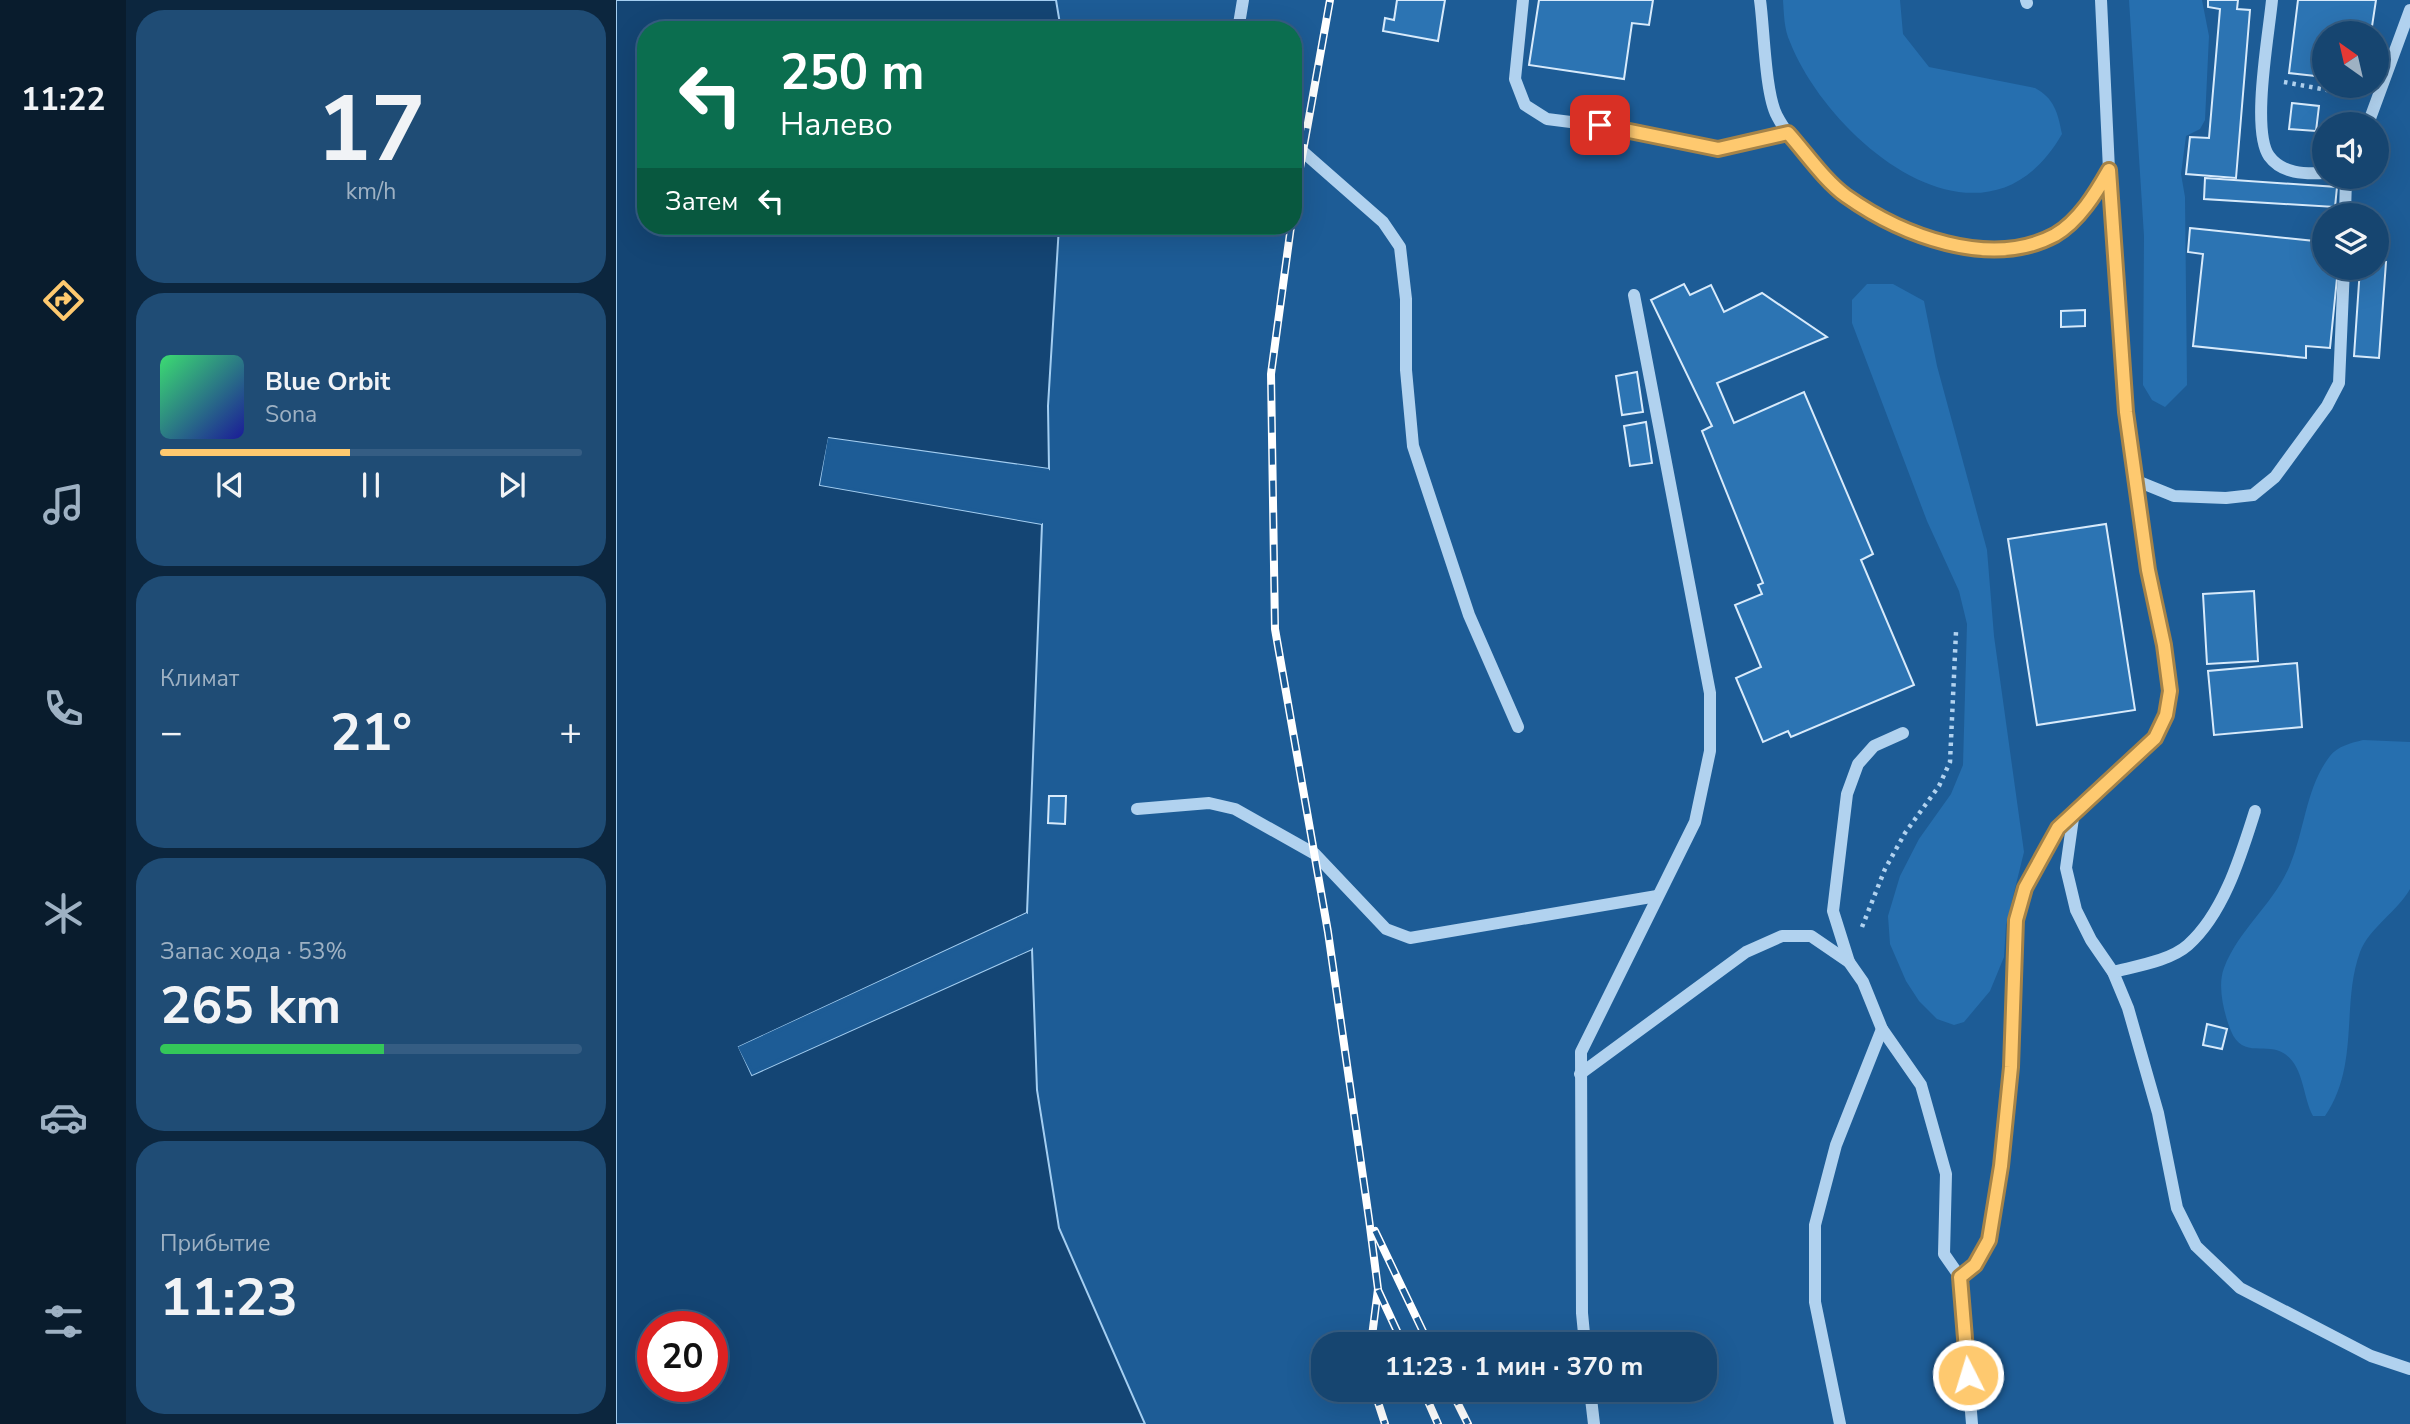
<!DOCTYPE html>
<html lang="ru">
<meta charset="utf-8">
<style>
body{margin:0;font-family:"Nunito Sans",sans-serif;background:#1f4c75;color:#f1f3f6;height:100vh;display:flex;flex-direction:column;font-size:26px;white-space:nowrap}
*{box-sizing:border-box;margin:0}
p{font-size:23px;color:#9eb1c3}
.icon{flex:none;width:38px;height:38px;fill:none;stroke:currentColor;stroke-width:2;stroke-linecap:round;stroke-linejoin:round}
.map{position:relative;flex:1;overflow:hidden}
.side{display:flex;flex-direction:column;gap:10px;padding:10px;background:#0c263e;width:490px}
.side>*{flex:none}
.banner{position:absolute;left:21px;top:21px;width:665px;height:214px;border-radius:28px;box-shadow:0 7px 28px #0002,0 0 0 2px #355d83;background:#0b6e4f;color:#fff;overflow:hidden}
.needle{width:46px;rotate:326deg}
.buttons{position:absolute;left:1696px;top:21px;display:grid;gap:14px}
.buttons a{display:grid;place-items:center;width:77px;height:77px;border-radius:50%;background:#164570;box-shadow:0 7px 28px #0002,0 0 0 2px #355d83;font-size:35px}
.speed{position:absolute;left:21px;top:1311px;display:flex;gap:14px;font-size:35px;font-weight:700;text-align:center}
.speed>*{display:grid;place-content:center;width:91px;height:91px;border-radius:50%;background:#164570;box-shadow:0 7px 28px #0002,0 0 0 2px #355d83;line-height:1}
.speed .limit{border:10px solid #d22;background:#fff;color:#111}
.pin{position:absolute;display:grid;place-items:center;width:60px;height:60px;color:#fff;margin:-30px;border-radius:14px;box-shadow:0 4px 10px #0006}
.me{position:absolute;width:77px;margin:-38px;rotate:355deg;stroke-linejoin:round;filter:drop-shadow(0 0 5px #0008)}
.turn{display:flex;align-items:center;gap:24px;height:147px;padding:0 28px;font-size:32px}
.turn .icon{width:91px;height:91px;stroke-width:2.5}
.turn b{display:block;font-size:49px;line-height:60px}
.then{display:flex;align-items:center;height:66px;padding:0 28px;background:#0003;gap:14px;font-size:26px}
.big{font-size:52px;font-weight:700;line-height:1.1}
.side .widget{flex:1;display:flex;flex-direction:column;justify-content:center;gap:10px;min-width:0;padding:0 24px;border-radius:28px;background:#1f4c75}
.side .dial{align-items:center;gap:0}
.dial b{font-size:91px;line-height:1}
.song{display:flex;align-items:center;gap:21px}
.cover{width:84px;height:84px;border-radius:10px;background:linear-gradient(135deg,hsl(140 70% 55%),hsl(240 70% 35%))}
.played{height:7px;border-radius:4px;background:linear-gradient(90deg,#fec96f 45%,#355d83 45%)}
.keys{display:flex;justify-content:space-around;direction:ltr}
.heat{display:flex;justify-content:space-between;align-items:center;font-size:38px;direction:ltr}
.charge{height:10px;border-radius:5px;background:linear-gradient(90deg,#34c759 53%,#355d83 0)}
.trip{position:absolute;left:695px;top:1332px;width:406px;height:70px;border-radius:28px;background:#164570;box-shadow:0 7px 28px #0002,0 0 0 2px #355d83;font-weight:700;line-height:70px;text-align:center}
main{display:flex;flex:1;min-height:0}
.tab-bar{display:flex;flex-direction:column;width:126px;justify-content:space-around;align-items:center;background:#091c2d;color:#9eb1c3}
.tab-bar .icon{width:49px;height:49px}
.tab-bar .on{color:#fec96f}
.tab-bar b{font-size:32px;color:#f1f3f6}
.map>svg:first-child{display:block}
.green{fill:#266faf}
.water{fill:#144574;stroke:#a4cef1;stroke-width:2;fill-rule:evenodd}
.pier{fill:#1d5c96}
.building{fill:#2c74b3;stroke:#d7eafb;stroke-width:2}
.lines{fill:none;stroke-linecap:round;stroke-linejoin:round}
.path{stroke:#b1d2ef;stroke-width:4.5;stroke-dasharray:3.5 5;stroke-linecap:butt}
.minor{stroke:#b1d2ef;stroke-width:12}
.rail-casing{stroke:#fff;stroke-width:8}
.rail{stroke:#1d5c96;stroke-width:5;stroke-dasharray:16;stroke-linecap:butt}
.route-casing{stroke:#a58348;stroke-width:18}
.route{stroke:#fec96f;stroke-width:12}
</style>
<main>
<nav class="tab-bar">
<b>11:22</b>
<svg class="icon on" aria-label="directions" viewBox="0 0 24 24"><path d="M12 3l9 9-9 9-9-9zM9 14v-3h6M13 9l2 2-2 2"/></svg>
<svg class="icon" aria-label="music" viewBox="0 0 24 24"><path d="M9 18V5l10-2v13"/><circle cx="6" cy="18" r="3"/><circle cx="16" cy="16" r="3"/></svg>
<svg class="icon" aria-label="phone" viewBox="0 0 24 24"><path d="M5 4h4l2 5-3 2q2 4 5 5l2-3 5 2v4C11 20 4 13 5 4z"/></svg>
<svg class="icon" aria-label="climate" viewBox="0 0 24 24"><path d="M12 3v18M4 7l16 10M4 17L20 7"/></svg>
<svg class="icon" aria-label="car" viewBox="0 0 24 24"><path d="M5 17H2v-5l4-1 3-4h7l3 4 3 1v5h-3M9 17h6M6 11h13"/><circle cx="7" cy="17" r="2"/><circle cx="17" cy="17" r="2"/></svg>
<svg class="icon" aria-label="filters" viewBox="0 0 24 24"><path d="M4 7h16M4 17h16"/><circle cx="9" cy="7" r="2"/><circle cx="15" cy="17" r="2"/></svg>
</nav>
<section class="side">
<div class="widget dial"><b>17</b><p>km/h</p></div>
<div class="widget">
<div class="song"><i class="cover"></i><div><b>Blue Orbit</b><p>Sona</p></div></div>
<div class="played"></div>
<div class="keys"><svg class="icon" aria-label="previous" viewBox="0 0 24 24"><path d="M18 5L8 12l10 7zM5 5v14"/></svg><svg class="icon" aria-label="pause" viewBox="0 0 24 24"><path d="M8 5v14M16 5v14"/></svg><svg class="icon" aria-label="next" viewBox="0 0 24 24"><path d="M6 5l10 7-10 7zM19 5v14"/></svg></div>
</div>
<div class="widget"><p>Климат</p>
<div class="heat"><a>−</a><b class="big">21°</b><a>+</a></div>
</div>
<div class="widget"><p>Запас хода · 53%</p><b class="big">265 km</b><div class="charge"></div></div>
<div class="widget"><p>Прибытие</p><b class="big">11:23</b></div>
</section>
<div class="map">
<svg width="1794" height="1424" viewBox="0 0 1794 1424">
<rect width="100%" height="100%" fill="#1d5c96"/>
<g class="green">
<path d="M1167 0H1284L1287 34 1313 67 1419 88C1438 98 1442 113 1446 134 1368 270 1213 141 1174 42 1168 29 1168 14 1167 0Z"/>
<path d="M1513 0H1586L1593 36 1589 120 1584 129 1570 136 1565 174 1569 197 1571 385 1549 407 1536 400 1527 385 1528 236Z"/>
<path d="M1251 284H1277L1308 301 1321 366 1371 550 1378 636 1408 852 1390 925 1388 957 1374 991 1348 1022 1338 1025 1321 1019 1303 1001 1290 981 1274 944 1272 916 1284 876 1303 839 1335 794 1347 765 1351 624 1343 591 1311 521 1236 323V300Z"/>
<path d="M1747 740 1794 742V889C1781 912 1754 927 1744 952 1725 1004 1744 1065 1709 1116H1697C1687 1098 1688 1067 1669 1054 1651 1041 1627 1060 1615 1031 1608 1014 1601 986 1608 968 1623 929 1658 904 1674 865 1689 829 1690 787 1714 756 1722 746 1735 743 1747 740Z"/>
</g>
<path class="water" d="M0 0H440L445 30H30V226H443L432 406 433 469 213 438 204 485 426 524 411 913 123 1047 136 1075 416 949 421 1090 443 1228 529 1424H0ZM37 1326H96V1386H37Z"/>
<g class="pier">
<path d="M212 438 433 469 432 473 215 442 208 483 426 520V524L204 485Z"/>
<path d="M411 913 412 917 127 1049 137 1070 415 946 416 949 136 1075 122 1047Z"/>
</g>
<g class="building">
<path d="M781 0H829L822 41 767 31 769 18 778 20Z"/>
<path d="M923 0H1037L1033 25 1016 23 1008 79 913 65Z"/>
<path d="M1592 0H1622L1621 9 1634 10 1620 178 1570 174 1574 137 1593 138 1604 9 1592 7Z"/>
<path d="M1682 0H1760L1755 33H1708V77L1673 73Z"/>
<path d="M1676 103 1703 106 1700 131 1673 129Z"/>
<path d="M1589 178 1721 187 1719 207 1588 199Z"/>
<path d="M1574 228 1708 242V268H1722L1714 348 1690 346V358L1577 346 1587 254 1572 252Z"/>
<path d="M1760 261 1770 262 1763 358 1738 356 1744 268H1760Z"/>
<path d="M1068 284 1074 295 1095 285 1108 312 1146 293 1211 337 1101 383 1118 423 1188 392 1257 554 1245 560 1298 685 1175 737 1172 731 1147 742 1120 678 1145 667 1119 605 1146 594 1142 585 1147 583 1086 431 1096 426 1035 300Z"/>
<path d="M1469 310V326L1445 327V311Z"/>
<path d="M1021 372 1027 412 1006 415 1000 376Z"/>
<path d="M1030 422 1036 463 1014 466 1008 426Z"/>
<path d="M1490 524 1519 710 1421 725 1392 539Z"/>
<path d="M1638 591 1642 661 1591 664 1587 594Z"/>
<path d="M1681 663 1686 727 1598 735 1592 671Z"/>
<path d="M433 796H450L449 824 432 823Z"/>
<path d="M1591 1024 1611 1029 1606 1049 1587 1045Z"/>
</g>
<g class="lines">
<g class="path">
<path d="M1668 82 1738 95"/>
<path d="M1246 927 1269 869 1289 833 1323 786 1334 762 1340 632"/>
</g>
<g class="minor">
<path d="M907 0 899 79 909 105 931 119 1010 129 1102 149 1172 133"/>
<path d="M1144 0C1148 27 1149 94 1161 116 1171 136 1211 183 1230 196 1275 227 1354 261 1410 247 1449 238 1474 203 1493 170"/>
<path d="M1410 0 1411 3"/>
<path d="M1656 0C1653 33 1635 130 1653 156 1666 174 1689 174 1708 173"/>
<path d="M622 30 627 0"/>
<path d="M1752 124 1794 10"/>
<path d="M677 143 767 222 784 247 790 299V370L797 446 853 615 902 727"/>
<path d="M1729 215 1730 177"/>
<path d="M1521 481 1558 496 1610 498 1637 495 1659 477 1711 406 1723 383 1728 268"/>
<path d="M521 809 593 803 619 809 699 854 770 929 794 938 1041 896"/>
<path d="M1458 811 1450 868 1460 910 1475 940 1497 972 1512 1008 1542 1113 1561 1208 1580 1246 1624 1288 1755 1356 1794 1369"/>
<path d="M1233 962 1217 911 1231 794 1242 764 1258 746 1287 733"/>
<path d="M1497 972C1520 966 1554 961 1572 945 1608 913 1625 855 1639 811"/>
<path d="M964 1074 1130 952 1166 936H1195L1233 962 1247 982 1266 1029 1305 1085 1330 1174 1328 1254 1344 1277 1356 1424"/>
<path d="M1344 1277 1359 1265 1373 1240 1385 1166 1395 1067 1400 920 1409 888 1442 827 1539 738 1550 715 1554 691 1548 645 1532 570 1511 412 1493 170 1485 0"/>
<path d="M969 1344 966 1313 965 1052 1079 822 1094 751V693L1018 295"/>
<path d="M974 1390 978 1424"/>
<path d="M1224 1424 1199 1302V1225L1220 1145 1266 1029"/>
</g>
<g class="rail-casing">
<g id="rail">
<path d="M677 207 714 0"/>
<path d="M675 226 655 374 659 629 712 932 753 1219 762 1289 755 1344"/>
<path d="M759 1231 813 1344"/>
<path d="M762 1290 787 1344"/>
<path d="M758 1390 769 1424"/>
<path d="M807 1390 822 1424"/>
<path d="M835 1390 852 1424"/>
</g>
</g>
<use href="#rail" class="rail"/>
</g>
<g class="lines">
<g class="route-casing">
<path id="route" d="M984 125 1102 149 1172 133C1190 153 1208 180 1230 196 1285 235 1374 270 1439 235 1463 221 1480 193 1493 170L1510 412 1532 570 1548 645 1554 691 1550 715 1539 738 1442 828 1409 888 1400 920 1395 1067 1385 1166 1373 1240 1359 1265 1344 1277 1352 1375"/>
</g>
<use href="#route" class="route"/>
</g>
</svg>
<div class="buttons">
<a><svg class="needle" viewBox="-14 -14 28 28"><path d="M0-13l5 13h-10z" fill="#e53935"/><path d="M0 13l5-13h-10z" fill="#9eb1c3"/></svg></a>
<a><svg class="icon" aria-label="sound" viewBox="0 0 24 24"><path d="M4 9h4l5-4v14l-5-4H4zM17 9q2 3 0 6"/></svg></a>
<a><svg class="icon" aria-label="layers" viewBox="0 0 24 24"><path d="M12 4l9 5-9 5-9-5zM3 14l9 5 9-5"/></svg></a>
</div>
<div class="speed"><div class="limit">20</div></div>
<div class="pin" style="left:984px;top:125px;background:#d93025"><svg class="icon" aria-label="arrive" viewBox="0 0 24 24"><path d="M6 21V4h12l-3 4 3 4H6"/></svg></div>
<svg class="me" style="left:1352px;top:1375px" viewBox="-20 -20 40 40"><circle r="17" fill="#fec96f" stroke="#fff" stroke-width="3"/><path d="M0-11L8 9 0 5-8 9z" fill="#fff"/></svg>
<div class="trip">11:23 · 1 мин · 370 m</div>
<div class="banner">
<div class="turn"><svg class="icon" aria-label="left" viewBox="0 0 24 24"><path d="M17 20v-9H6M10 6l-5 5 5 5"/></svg><div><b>250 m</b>Налево</div></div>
<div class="then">Затем<svg class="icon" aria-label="left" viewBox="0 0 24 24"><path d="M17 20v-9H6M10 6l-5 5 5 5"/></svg></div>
</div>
</div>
</main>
